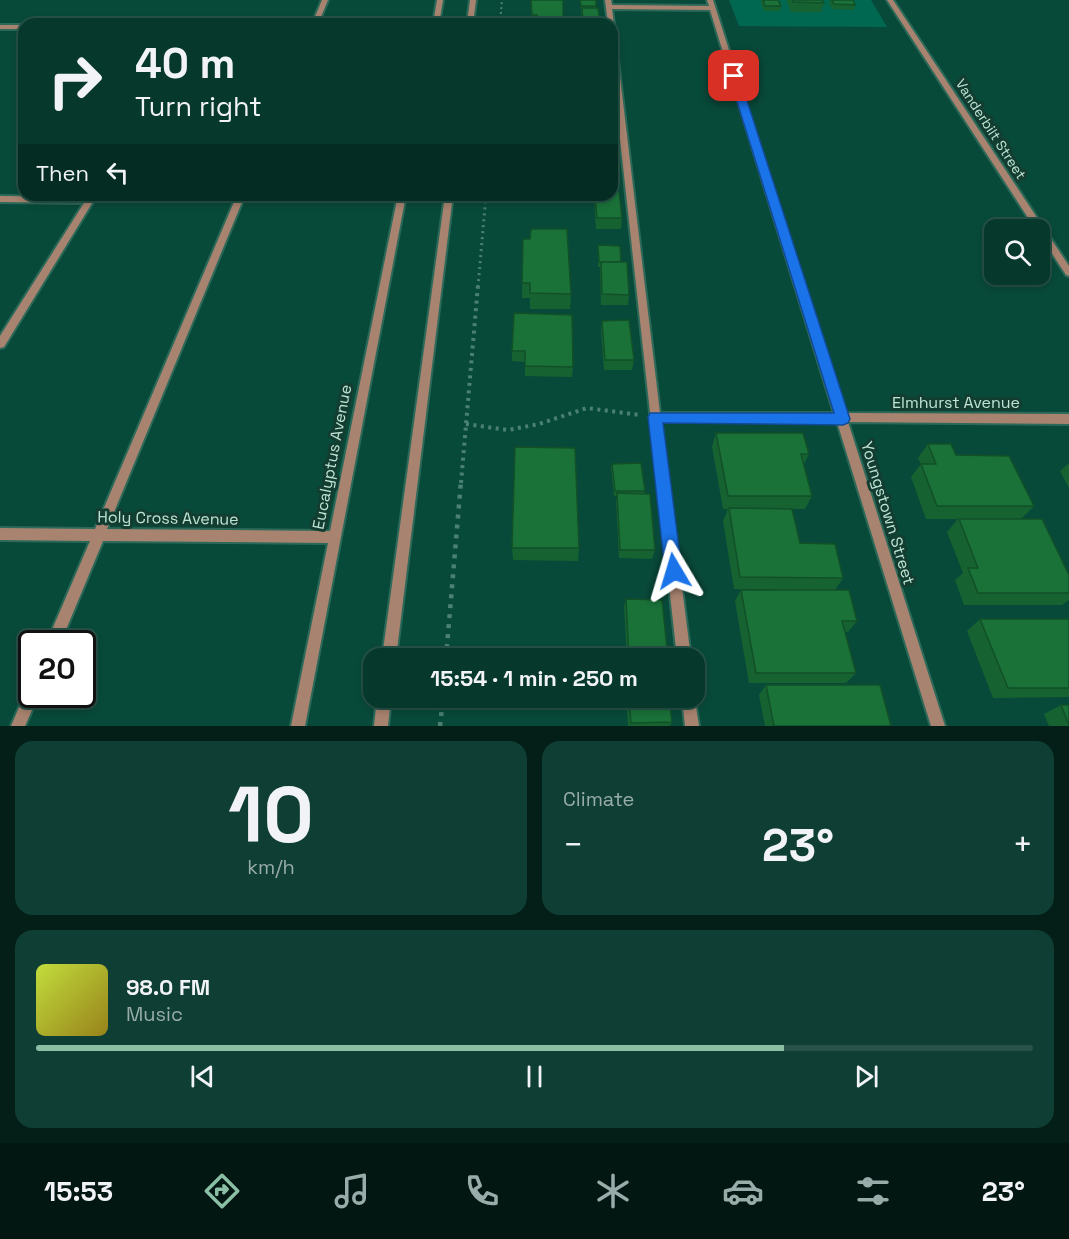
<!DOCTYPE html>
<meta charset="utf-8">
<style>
body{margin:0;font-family:"Space Grotesk",sans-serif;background:#0f3f34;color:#f1f3f6;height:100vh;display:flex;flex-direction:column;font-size:22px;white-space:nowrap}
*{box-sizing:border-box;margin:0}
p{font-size:20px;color:#98aca9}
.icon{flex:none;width:33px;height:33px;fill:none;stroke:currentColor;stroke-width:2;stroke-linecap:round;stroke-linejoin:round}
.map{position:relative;height:726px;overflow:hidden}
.panel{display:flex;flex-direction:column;gap:15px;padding:15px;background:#031f18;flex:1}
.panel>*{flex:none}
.top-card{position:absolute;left:18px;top:18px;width:600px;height:183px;border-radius:18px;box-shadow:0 3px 9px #0003,0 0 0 2px #275248;background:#06382c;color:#f1f3f6;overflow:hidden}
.tools{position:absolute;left:984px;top:219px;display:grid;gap:12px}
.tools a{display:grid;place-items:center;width:66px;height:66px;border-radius:12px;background:#06382c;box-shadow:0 3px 9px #0003,0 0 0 2px #275248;font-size:30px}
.speed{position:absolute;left:18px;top:630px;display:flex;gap:12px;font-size:30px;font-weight:700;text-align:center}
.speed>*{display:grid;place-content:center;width:78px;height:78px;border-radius:50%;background:#06382c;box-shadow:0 3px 9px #0003,0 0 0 2px #275248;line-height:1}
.speed .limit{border:3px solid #111;border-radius:9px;background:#fff;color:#111}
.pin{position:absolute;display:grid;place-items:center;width:51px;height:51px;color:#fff;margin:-26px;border-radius:12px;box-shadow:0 3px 9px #0006}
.me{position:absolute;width:66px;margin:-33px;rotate:353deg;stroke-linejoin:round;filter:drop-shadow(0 0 4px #0008)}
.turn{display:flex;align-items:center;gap:21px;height:126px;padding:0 18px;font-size:27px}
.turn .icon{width:78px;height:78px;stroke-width:2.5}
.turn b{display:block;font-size:42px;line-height:51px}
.then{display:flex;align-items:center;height:57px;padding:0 18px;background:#0003;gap:12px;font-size:22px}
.big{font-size:45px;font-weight:700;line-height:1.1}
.panel .widget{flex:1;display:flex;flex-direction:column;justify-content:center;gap:9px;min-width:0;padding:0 21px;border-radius:18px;background:#0f3f34}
.panel .dial{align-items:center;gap:0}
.dial b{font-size:78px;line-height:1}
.song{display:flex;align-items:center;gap:18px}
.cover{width:72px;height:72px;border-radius:9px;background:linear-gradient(135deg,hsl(70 70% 55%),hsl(50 70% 35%))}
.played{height:6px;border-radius:3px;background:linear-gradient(90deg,#8abfa5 75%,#275248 75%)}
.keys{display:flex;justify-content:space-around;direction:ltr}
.heat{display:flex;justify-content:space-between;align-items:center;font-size:33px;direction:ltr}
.panel .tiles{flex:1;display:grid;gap:15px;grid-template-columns:1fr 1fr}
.widget:last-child{grid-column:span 2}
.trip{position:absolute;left:363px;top:648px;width:342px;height:60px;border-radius:18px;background:#06382c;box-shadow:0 3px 9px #0003,0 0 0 2px #275248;font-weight:700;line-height:60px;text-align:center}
.menu{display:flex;height:96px;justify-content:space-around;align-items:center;background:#021612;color:#98aca9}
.menu .icon{width:42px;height:42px}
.menu .active{color:#8abfa5}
.menu b{font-size:27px;color:#f1f3f6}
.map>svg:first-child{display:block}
.green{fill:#006851}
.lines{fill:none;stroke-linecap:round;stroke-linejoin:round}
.minor-casing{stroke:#2d6959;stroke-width:4}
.path-far3{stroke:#4a8172;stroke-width:2;stroke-dasharray:2 3;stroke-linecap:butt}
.path-far2{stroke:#4a8172;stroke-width:3;stroke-dasharray:2 4;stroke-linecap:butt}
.path-far1{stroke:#4a8172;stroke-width:4;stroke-dasharray:3 4.5;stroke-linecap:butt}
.path{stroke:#4a8172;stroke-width:4.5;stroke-dasharray:4 6;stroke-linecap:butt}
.minor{fill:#a8836f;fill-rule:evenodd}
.wall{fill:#166231}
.building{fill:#1a7239;stroke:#125028;stroke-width:1.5}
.route{fill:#1a73e8;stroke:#114b97;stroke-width:1.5}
.labels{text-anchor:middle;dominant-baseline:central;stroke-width:6;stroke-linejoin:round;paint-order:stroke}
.far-street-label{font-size:14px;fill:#bfe3d5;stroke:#143d31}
.street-label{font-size:16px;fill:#bfe3d5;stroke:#143d31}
</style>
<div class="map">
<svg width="1069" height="726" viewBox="0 0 1069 726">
<rect width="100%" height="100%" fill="#084a3a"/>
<path class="green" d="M729 0H871L887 27 739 26Z"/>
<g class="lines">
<g class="minor-casing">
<g id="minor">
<path d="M322 0H328L318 24H312Z"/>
<path d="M437 0H443L439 24H433Z"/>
<path d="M470 0H476L473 24H467Z"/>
<path d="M605 0H611L612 5 709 6 707 0H713L845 413 1069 414V424L848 422 945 726H931L837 422H661L691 658H677L612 66V33L615 35 660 413H834L710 10 612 9 614 24 612 26V24H608Z"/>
<path d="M887 0H893L1069 266V276L1066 275 1040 235V230H1036Z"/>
<rect x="0" y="25" width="24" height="4"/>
<path d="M89 195H97L4 347 0 348V336L84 203 0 202V196L87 197Z"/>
<path d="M237 195H245L107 529 330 531 398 195H406L305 726H291L328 543 103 541 60 644H46L90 541 0 540V528L95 529Z"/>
<path d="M445 195H453L396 658H382Z"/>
<path d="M32 687V694H39L25 726H11L27 689Z"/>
<path d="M694 694 699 726H685L682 698H694Z"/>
<path d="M377 698H391L388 726H374Z"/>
</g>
</g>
<path class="path-far3" d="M500 24 502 0"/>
<path class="path-far2" d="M478 287 486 195"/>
<g class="path-far1">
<path d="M466 424 508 430 539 424 587 408 640 415"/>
<path d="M461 483 478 285"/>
</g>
<g class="path">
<path d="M446 658 461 481"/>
<path d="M440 726 443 698"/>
</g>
<use href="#minor" class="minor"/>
</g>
<g class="wall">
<path d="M531 0H563V24H532Z"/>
<path d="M580 0 596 6V8H598L600 24H582Z"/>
<path d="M761 0H778L781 6 780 11H764L761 3Z"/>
<path d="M787 0H822L824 3 821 12H791L787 2Z"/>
<path d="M830 0H853L855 5 854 10 832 9 829 2Z"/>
<path d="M612 133 615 156 614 167H612Z"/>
<path d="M615 191 622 218 621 229H596L594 198 593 195H612Z"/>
<path d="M523 239 571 294 570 309H530V298H522Z"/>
<path d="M598 245 621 262 629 295 628 305H601L600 267H598Z"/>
<path d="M514 313 573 367 572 377 525 376V362L512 361V351Z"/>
<path d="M602 321 634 360 632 370H604L601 331Z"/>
<path d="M716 433 809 454 804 464 812 496 805 509H792L800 543 843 578 835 590 857 621 848 632H845L856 673 846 683H749L735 601 741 590H790L734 589 723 521 728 509H723L712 447Z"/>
<path d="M928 444 956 455 1034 506 1021 519 1069 575V600L1062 605H964L955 580 963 573 947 532 958 519H926L911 477 921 464 918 458Z"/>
<path d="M1069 463V488L1060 471Z"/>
<path d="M612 464 645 491 644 494 655 550 652 559 619 558 616 502 617 496H614L611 468Z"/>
<path d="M512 548H579L578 561 513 560Z"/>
<path d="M626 599 668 658H627L624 607Z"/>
<path d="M980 619H1069V697L993 698 967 631Z"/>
<path d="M766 685 891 726H765L759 695Z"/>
<path d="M626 698H669L672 722 670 726H628Z"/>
<path d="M1061 705 1069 726H1049L1044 714Z"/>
</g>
<g class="building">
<path d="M531 0H563V19H537V15H532Z"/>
<path d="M580 0H596V6H581Z"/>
<path d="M763 0H778L781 6H765Z"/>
<path d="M792 0H822L824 3 793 2Z"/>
<path d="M832 0H853L855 5 834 4Z"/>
<path d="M582 8H598L600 23H583Z"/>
<path d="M612 133 615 156H612Z"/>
<path d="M612 178 615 191H612Z"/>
<path d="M612 191H619L622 218H597L595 195H612Z"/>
<path d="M531 229H567L571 294 530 293V283H522L523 239H530Z"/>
<path d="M598 245 620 246 621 262H599Z"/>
<path d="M601 262H627L629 295 602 294Z"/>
<path d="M514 313 572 315 573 367 525 366V351H512Z"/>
<path d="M629 320 634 360H605L602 321Z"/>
<path d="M716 433H803L809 454H801L812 496H728Z"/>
<path d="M928 444H951L956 455 1009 456 1034 506H937L921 464H936Z"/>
<path d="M515 447 575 448 579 548H512Z"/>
<path d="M641 463 645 491H615L612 464Z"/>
<path d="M617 493 650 494 655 550H620Z"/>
<path d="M729 508 792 509 800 543 835 544 843 578 740 577Z"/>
<path d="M959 519H1042L1069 575V593H978L968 568H978Z"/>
<path d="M741 590H849L857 621H842L856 673H756Z"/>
<path d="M626 599 662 600 668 658H629Z"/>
<path d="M980 619H1069V688H1008Z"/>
<path d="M766 685H880L891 726H774Z"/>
<path d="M629 698H669L672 722 631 723Z"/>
<path d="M1061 705H1069V725Z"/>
</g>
<path class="route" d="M734 73 739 76 850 419 848 423 843 425 663 423 682 571 680 576 674 579 668 576 665 571 648 417 650 413H834L729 76Z"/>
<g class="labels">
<g class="far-street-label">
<text transform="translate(991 129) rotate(57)">Vanderbilt Street</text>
</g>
<g class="street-label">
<text x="956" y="402">Elmhurst Avenue</text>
<text transform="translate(332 457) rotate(-79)">Eucalyptus Avenue</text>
<text transform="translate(888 513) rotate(73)">Youngstown Street</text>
<text transform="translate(168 518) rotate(1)">Holy Cross Avenue</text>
</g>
</g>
</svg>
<div class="tools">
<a><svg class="icon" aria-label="search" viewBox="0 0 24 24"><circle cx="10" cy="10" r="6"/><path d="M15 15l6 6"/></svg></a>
</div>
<div class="speed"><div class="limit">20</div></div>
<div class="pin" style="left:734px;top:76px;background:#d93025"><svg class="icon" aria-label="arrive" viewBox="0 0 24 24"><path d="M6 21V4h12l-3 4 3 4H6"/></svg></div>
<svg class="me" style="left:674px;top:571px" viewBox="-20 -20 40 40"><path d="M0-17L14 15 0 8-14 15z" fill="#1a73e8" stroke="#fff" stroke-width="4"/></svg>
<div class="trip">15:54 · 1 min · 250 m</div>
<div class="top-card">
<div class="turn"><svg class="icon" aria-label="right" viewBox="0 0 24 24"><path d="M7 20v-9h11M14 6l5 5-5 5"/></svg><div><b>40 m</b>Turn right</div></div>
<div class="then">Then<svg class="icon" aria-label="left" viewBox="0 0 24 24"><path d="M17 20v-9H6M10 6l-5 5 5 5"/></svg></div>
</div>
</div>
<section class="panel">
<div class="tiles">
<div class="widget dial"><b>10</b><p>km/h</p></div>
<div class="widget"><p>Climate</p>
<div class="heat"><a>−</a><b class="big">23°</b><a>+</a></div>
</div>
<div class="widget">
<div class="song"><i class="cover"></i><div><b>98.0 FM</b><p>Music</p></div></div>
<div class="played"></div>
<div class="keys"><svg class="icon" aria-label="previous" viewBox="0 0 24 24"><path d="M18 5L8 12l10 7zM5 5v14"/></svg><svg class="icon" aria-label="pause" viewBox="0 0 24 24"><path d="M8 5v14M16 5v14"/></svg><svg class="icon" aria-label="next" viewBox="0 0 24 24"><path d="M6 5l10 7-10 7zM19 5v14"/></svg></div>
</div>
</div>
</section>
<nav class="menu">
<b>15:53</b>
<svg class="icon active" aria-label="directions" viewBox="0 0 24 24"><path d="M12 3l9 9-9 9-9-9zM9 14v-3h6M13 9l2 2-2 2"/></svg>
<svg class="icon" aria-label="music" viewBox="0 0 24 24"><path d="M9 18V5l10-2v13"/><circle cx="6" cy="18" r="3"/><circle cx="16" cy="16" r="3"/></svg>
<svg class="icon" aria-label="phone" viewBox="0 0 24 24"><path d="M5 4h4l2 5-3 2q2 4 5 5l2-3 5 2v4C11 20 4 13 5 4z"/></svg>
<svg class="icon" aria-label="climate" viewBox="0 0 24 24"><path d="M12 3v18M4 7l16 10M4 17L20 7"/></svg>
<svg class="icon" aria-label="car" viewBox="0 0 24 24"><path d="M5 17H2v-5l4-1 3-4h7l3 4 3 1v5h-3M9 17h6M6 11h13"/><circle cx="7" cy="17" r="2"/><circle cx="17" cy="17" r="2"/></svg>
<svg class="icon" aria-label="filters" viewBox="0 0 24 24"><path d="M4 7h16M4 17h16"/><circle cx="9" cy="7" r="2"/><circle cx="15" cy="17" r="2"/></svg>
<b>23°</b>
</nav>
